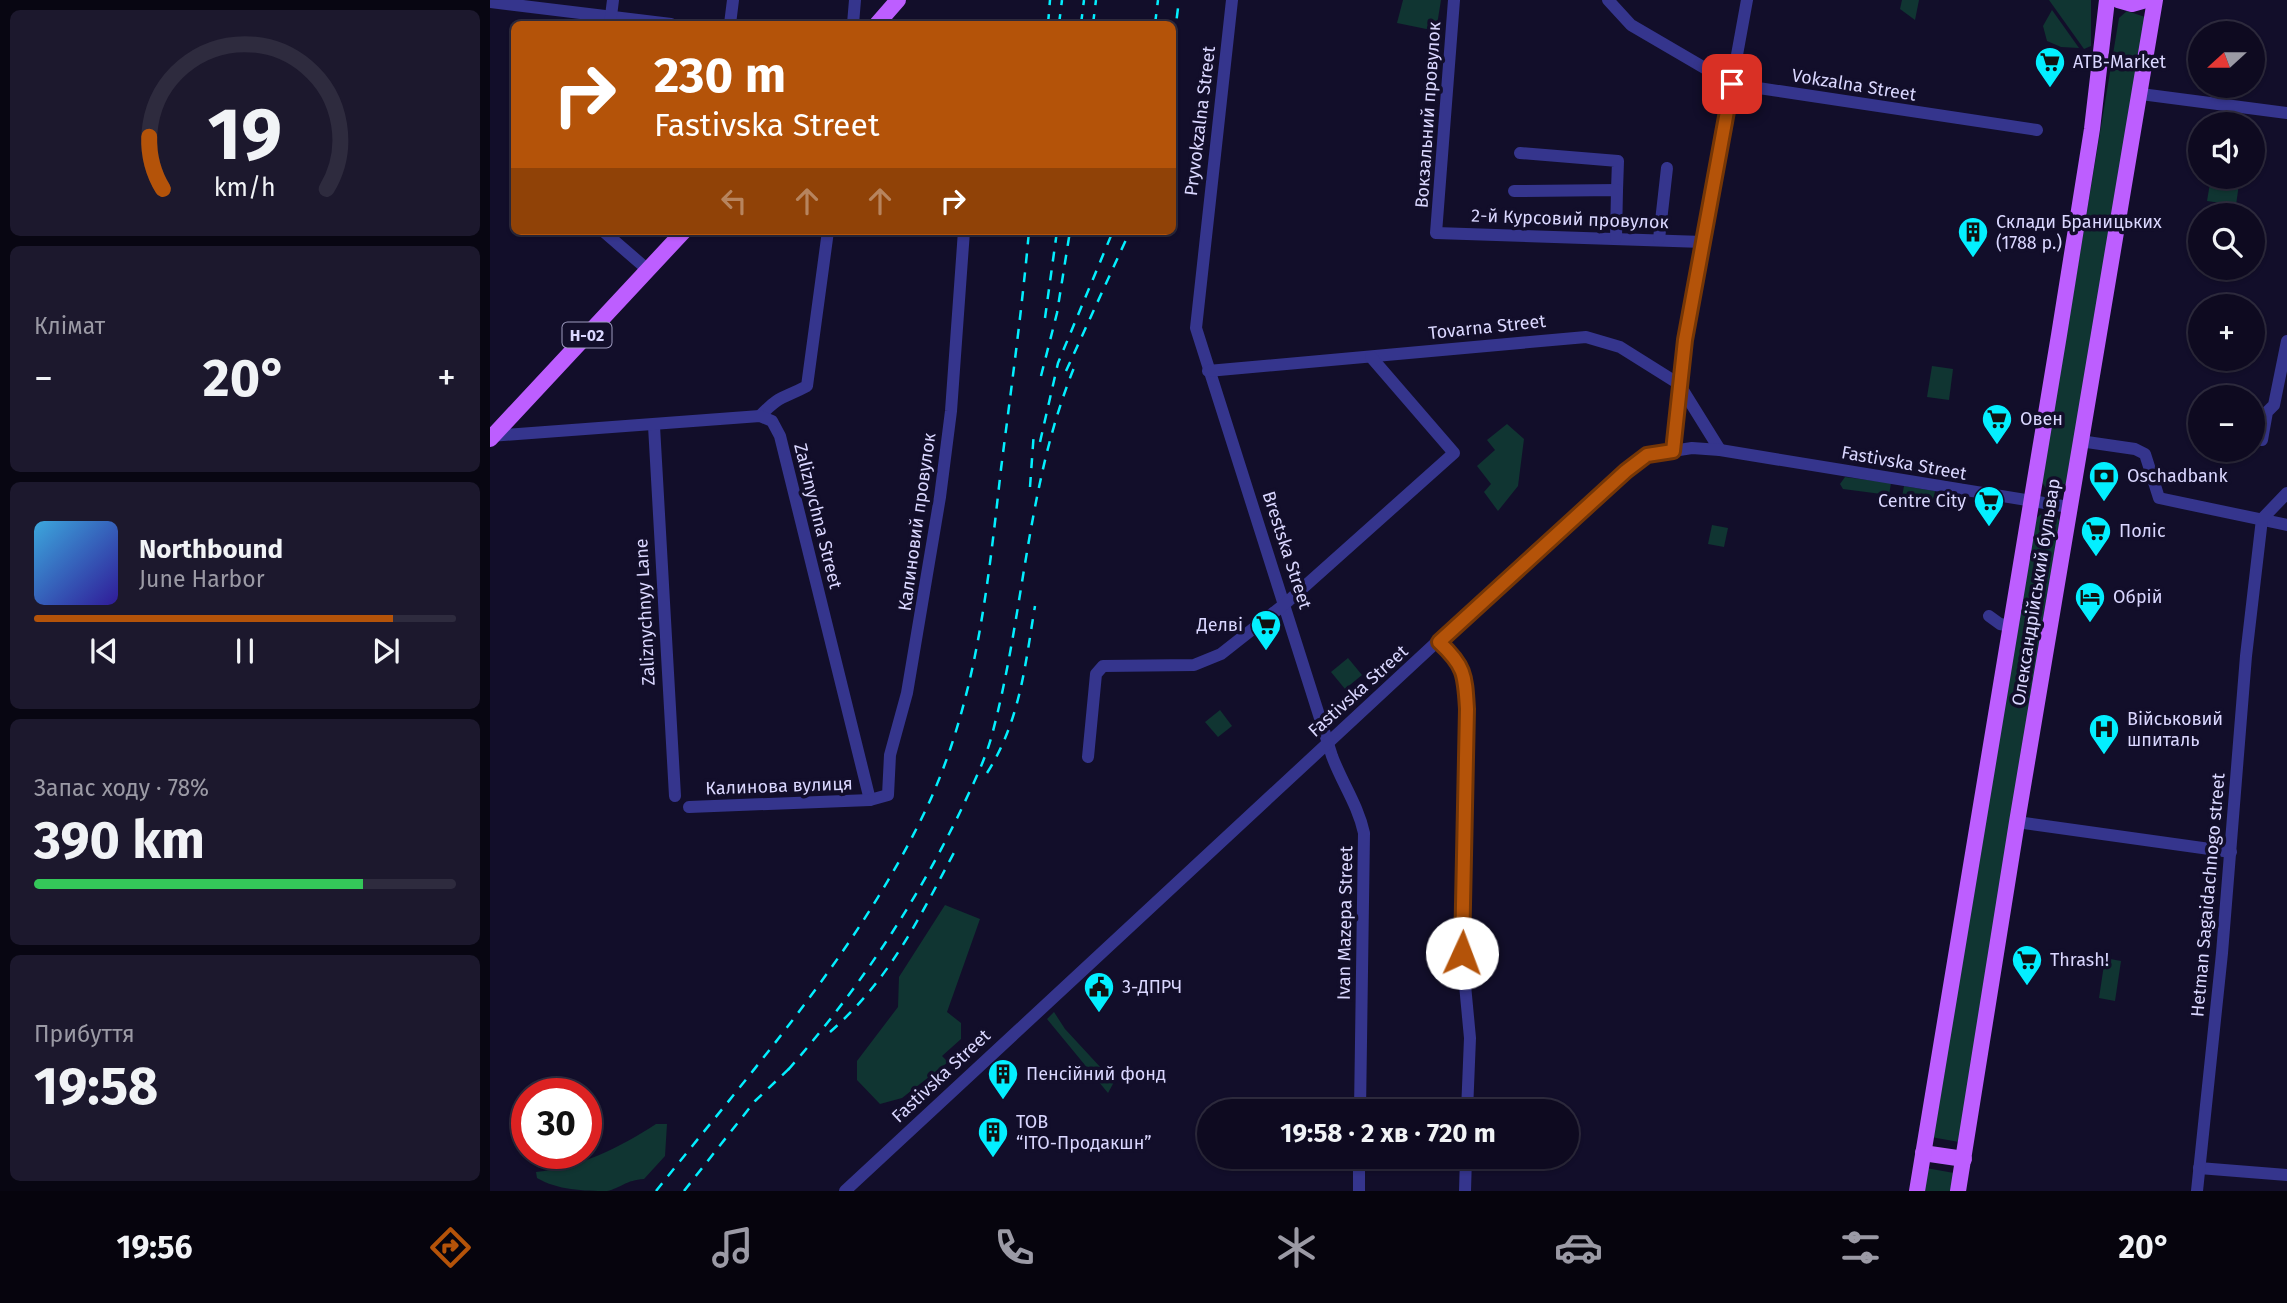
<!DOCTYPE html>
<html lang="uk">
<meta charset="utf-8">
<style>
body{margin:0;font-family:"Fira Sans",sans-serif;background:#1c182d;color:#f1f3f6;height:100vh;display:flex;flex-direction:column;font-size:26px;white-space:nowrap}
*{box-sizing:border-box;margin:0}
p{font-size:23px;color:#9b9aa5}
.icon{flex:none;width:38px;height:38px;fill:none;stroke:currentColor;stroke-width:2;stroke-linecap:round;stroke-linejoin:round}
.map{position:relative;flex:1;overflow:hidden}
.details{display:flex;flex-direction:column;gap:10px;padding:10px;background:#080612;width:490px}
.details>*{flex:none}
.banner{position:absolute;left:21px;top:21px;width:665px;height:214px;border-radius:10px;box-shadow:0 2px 5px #0004,0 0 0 2px #2e2b3e;background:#b45309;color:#fff;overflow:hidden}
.needle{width:46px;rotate:249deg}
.tools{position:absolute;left:1698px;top:21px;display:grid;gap:14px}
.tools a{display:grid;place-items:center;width:77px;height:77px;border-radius:50%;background:#0e0a20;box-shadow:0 2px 5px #0004,0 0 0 2px #2e2b3e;font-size:35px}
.speed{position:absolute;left:21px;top:1078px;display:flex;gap:14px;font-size:35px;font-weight:700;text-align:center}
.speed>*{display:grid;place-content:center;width:91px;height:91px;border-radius:50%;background:#0e0a20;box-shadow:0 2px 5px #0004,0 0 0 2px #2e2b3e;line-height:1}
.speed .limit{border:10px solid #d22;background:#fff;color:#111}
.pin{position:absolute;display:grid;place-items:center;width:60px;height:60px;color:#fff;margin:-30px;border-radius:14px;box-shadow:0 4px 10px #0006}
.me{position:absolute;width:77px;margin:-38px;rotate:2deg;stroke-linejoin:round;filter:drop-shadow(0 0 5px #0008)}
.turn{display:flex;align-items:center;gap:24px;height:147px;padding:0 28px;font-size:32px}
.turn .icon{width:91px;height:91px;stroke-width:2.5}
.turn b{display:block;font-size:49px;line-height:60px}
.lanes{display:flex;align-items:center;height:66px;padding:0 28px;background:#0003;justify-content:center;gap:35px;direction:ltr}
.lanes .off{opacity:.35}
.big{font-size:52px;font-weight:700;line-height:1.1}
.details .tile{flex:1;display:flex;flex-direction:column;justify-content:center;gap:10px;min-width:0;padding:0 24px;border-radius:10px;background:#1c182d}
.details .dial{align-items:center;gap:0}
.dial svg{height:182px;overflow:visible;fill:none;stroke:#2e2b3e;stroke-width:7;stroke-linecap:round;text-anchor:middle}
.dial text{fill:#f1f3f6;stroke:none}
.song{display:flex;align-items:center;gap:21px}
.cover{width:84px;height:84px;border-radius:10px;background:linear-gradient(135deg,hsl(200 70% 55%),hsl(250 70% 35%))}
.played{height:7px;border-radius:4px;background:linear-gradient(90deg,#b45309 85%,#2e2b3e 85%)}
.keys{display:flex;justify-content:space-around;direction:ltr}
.heat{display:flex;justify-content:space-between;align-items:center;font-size:38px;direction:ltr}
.charge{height:10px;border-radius:5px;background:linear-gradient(90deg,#34c759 78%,#2e2b3e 0)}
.trip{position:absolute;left:707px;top:1099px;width:382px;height:70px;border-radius:35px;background:#0e0a20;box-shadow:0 2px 5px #0004,0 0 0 2px #2e2b3e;font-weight:700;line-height:70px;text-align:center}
.menu{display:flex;height:112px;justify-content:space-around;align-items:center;background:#06040d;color:#9b9aa5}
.menu .icon{width:49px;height:49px}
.menu .selected{color:#b45309}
.menu b{font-size:32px;color:#f1f3f6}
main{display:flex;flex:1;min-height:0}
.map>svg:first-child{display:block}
.green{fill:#103532}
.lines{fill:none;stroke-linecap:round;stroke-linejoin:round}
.minor{stroke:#35358d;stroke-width:12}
.major{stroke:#bd5eff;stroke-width:16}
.rail{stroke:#03efff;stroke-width:2.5;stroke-dasharray:10 9;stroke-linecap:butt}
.route-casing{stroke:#753606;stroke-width:18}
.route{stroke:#b45309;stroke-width:12}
.labels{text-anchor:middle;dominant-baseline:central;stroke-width:7;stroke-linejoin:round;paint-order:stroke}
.shield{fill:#120e2a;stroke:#9e9bbf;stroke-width:2}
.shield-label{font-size:16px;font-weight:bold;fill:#dad7ff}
.poi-label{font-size:18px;fill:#dad7ff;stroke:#120e2a;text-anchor:start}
.street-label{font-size:18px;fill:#dad7ff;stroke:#120e2a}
</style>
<main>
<section class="details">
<div class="tile dial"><svg viewBox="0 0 100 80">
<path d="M14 69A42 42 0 1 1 86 69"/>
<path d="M14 69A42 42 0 0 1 8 46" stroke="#b45309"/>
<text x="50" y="56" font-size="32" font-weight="700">19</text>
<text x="50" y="72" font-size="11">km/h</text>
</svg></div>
<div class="tile"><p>Клімат</p>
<div class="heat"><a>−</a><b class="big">20°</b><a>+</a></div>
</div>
<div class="tile">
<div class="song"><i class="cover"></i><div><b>Northbound</b><p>June Harbor</p></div></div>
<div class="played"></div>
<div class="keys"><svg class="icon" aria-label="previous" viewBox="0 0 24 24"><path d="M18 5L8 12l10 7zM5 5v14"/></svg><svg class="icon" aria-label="pause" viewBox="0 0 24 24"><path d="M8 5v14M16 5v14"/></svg><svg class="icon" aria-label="next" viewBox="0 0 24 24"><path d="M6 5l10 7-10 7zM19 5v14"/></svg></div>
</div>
<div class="tile"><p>Запас ходу · 78%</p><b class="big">390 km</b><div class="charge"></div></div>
<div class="tile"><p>Прибуття</p><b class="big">19:58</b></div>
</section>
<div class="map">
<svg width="1797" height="1191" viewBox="0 0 1797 1191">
<rect width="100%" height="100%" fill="#120e2a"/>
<g class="green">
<path d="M913 0H951L946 31 907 23Z"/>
<path d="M1412 0H1429L1425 20 1410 9Z"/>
<path d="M1559 0H1601V46L1594 49Z"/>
<path d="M1562 10 1589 48 1571 47 1557 41 1553 26Z"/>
<path d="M1637 11 1655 17 1577 482 1566 492 1557 490 1552 482 1629 18Z"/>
<path d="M1721 177H1750L1746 205 1717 201Z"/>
<path d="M1442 366 1463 369 1459 400 1437 397Z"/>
<path d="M1017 424 1034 439 1028 486 1008 511 994 492 1001 484 987 466 1005 450 997 440Z"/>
<path d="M1355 477 1401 483 1399 495 1353 489 1350 484Z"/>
<path d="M1414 486 1445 491 1443 502 1412 497Z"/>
<path d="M1555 511 1565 513 1570 522 1469 1142 1441 1137 1545 519Z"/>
<path d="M1222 525 1238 528 1234 547 1218 544Z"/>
<path d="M858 658 872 675 855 689 841 672Z"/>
<path d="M730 710 742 726 728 737 715 722Z"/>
<path d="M455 905 490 919 457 1012 471 1023V1039L452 1056 458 1062 412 1098 390 1104 367 1080V1061L408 1007 409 977Z"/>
<path d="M1615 958 1631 961 1625 1001 1609 998Z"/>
<path d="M564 1012 575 1029 624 1082 618 1093 557 1019Z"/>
<path d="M166 1124H177L175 1156 154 1179C136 1180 131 1188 117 1191 94 1191 67 1190 47 1178L46 1172C90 1167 129 1148 166 1124Z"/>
<path d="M1436 1168 1464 1173 1460 1191H1433Z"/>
</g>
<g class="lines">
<g class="minor">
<path d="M742 0 706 328 842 756C852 783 868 805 874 833L870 1111"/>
<path d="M964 0 946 233 1213 242"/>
<path d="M1118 0 1141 25 1242 84 1547 130"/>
<path d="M0 2 181 24"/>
<path d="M120 24 123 0"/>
<path d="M240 24 243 0"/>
<path d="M363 24 365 0"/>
<path d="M1651 94 1797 113"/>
<path d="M1030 153 1128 161 1127 190"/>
<path d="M1024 191 1127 190 1126 238"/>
<path d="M113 231 158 270"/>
<path d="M1169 239 1177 168"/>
<path d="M718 371 1096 337 1130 347 1189 384 1230 450"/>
<path d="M270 416C291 394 293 399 317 386L338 231"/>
<path d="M164 426 185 796"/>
<path d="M0 436 270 416 282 421 290 436 380 800"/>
<path d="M1772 440 1777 412 1784 405 1797 341"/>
<path d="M1590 441 1645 449 1655 454 1669 498 1797 525"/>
<path d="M1183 451 1195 340 1257 0"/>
<path d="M1499 616 1510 624 1521 626"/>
<path d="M949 642C975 666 975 675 977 709L972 953 980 1038 977 1111"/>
<path d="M598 757 606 674 613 666 704 665 731 654 796 603 964 453 881 357"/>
<path d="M199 807 380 800 398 795 400 755 417 693 450 497 461 411 474 231"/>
<path d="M1527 822 1741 852"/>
<path d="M1709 1168 1797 1175"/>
<path d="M355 1191 1048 548 1157 455 1202 448 1230 450 1579 507"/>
<path d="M869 1191V1157"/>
<path d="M975 1191 976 1157"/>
<path d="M1707 1191 1732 953 1756 656 1772 519 1797 493"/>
</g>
<g class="major">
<path d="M1628 0 1642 4 1656 0"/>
<path d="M387 24 408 0"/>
<path d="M0 439 194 231"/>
<path d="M1433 1153 1474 1159"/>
<path d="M1427 1191 1569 335 1602 129 1617 0"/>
<path d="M1468 1191 1527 822 1665 0"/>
</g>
<g class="rail">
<path d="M558 24 560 0"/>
<path d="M569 24 572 0"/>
<path d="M591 24 594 0"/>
<path d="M603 24 606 0"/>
<path d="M665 24 668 0"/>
<path d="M682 56 689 0"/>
<path d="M555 318 567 231"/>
<path d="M576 371 640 231"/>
<path d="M551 376 567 313 580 231"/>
<path d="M550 442 568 363 623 231"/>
<path d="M540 487 544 431"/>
<path d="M497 773C530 721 535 666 545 606"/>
<path d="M340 1032C402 977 429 918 467 847"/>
<path d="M298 1070C368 990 425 905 471 810 483 784 496 759 503 731 535 609 537 480 586 363"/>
<path d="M166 1191C264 1068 371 948 438 805 487 698 498 584 511 469 521 390 532 310 539 231"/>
<path d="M194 1191 265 1101 303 1065"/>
</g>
</g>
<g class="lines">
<g class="route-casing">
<path id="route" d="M972 953 977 709C975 675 975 666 949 642L1136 471 1157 455 1183 451 1195 340 1242 84"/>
</g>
<use href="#route" class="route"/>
</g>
<defs>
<g id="supermarket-pin" transform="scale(1.575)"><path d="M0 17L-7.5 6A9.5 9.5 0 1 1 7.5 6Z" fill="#03efff" stroke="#120e2a"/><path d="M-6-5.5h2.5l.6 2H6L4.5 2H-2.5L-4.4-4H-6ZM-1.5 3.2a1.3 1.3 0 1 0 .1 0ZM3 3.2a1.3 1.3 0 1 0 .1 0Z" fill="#111"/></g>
<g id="building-pin" transform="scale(1.575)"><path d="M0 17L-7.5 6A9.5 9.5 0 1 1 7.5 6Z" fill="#03efff" stroke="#120e2a"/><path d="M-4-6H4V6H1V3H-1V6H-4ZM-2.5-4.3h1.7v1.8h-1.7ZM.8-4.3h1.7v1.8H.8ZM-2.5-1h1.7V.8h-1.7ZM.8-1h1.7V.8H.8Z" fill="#111"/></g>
<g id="bank-pin" transform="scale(1.575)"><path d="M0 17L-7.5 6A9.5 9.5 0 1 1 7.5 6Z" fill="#03efff" stroke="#120e2a"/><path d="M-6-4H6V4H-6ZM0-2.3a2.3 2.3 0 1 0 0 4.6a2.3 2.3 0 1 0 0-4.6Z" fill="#111"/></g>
<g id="hotel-pin" transform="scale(1.575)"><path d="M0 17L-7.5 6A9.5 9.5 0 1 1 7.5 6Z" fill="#03efff" stroke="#120e2a"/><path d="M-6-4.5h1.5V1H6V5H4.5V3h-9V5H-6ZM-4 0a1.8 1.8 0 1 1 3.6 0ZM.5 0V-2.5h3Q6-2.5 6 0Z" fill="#111"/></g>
<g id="hospital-pin" transform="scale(1.575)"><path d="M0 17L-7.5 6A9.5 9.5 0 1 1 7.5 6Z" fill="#03efff" stroke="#120e2a"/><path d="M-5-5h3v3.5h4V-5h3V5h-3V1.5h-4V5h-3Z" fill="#111"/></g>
<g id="civic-pin" transform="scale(1.575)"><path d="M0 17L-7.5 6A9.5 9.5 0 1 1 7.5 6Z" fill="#03efff" stroke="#120e2a"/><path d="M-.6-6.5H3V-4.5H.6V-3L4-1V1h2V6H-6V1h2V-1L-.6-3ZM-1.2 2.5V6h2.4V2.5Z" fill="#111"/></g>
</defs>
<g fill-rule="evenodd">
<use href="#supermarket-pin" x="1560" y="62"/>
<use href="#building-pin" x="1483" y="232"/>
<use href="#supermarket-pin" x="1507" y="419"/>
<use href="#bank-pin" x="1614" y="476"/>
<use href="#supermarket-pin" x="1499" y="501"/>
<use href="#supermarket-pin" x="1606" y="531"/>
<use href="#hotel-pin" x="1600" y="597"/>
<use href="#supermarket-pin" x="776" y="625"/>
<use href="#hospital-pin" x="1614" y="729"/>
<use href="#supermarket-pin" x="1537" y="960"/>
<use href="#civic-pin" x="609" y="987"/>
<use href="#building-pin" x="513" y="1074"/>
<use href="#building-pin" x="503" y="1132"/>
</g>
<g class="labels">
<rect class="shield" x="72.5" y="322.5" width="49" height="25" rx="5"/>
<g class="shield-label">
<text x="97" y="335">Н-02</text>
</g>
<g class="poi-label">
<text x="1583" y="62">ATB-Market</text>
<text x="1506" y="222">Склади Браницьких<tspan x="1506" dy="21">(1788 р.)</tspan></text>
<text x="1530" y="419">Овен</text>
<text x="1637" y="476">Oschadbank</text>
<text x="1476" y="501" text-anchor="end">Centre City</text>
<text x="1629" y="531">Поліс</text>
<text x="1623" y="597">Обрій</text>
<text x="753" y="625" text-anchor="end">Делві</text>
<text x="1637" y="719">Військовий<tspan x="1637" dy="21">шпиталь</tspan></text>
<text x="1560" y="960">Thrash!</text>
<text x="632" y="987">3-ДПРЧ</text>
<text x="536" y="1074">Пенсійний фонд</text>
<text x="526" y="1122">ТОВ<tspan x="526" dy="21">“ІТО-Продакшн”</tspan></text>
</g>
<g class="street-label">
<text transform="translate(1364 85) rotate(9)">Vokzalna Street</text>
<text transform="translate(938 115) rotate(-86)">Вокзальний провулок</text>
<text transform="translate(710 121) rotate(-83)">Pryvokzalna Street</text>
<text transform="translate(1080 219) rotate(2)">2-й Курсовий провулок</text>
<text transform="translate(997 327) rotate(-6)">Tovarna Street</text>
<text transform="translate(1414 463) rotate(10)">Fastivska Street</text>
<text transform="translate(328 516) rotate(76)">Zaliznychna Street</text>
<text transform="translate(427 522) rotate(-82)">Калиновий провулок</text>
<text transform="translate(797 550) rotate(72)">Brestska Street</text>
<text transform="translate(1546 592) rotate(-81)">Олександрійський бульвар</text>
<text transform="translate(155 612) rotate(-93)">Zaliznychnyy Lane</text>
<text transform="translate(868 691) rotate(-42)">Fastivska Street</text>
<text transform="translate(289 786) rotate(-2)">Калинова вулиця</text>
<text transform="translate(1718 895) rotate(-85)">Hetman Sagaidachnogo street</text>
<text transform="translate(855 923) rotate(-89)">Ivan Mazepa Street</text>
<text transform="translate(451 1076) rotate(-43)">Fastivska Street</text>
</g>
</g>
</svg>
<div class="tools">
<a><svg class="needle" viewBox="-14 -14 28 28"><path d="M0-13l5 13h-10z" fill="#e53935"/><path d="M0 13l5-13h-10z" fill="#9b9aa5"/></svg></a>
<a><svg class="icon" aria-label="sound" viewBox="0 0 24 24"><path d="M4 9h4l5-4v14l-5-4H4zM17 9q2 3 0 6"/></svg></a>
<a><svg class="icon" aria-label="search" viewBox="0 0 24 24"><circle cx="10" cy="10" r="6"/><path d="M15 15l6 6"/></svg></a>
<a>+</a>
<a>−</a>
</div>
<div class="speed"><div class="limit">30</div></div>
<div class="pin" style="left:1242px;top:84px;background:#d93025"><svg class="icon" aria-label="arrive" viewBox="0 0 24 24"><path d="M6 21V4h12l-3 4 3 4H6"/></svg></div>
<svg class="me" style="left:972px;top:953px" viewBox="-20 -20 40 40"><circle r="19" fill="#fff"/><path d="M0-13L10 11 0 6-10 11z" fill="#b45309"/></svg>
<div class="trip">19:58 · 2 хв · 720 m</div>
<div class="banner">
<div class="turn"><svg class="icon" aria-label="right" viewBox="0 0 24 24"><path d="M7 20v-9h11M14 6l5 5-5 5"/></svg><div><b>230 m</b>Fastivska Street</div></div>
<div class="lanes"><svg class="icon off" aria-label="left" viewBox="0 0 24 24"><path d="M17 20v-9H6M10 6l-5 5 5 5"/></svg><svg class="icon off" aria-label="ahead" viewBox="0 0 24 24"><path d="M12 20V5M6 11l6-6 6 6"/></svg><svg class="icon off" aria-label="ahead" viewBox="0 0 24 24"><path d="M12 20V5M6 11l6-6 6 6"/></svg><svg class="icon" aria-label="right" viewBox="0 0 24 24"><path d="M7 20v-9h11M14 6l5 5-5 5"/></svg></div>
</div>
</div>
</main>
<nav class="menu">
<b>19:56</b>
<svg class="icon selected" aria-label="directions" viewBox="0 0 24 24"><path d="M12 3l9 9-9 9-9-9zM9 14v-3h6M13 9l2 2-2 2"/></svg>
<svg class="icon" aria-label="music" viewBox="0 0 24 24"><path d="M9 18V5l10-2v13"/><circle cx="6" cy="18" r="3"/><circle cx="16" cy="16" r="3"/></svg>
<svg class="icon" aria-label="phone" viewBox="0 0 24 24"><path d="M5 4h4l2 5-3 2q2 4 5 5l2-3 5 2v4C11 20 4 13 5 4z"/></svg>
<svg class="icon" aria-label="climate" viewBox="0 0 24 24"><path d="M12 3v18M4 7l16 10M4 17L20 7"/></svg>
<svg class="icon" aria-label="car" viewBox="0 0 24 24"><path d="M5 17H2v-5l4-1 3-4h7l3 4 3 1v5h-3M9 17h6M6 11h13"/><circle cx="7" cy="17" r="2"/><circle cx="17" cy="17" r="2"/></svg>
<svg class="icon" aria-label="filters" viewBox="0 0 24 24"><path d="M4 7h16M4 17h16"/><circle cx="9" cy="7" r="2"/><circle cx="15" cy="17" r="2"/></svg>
<b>20°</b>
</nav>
